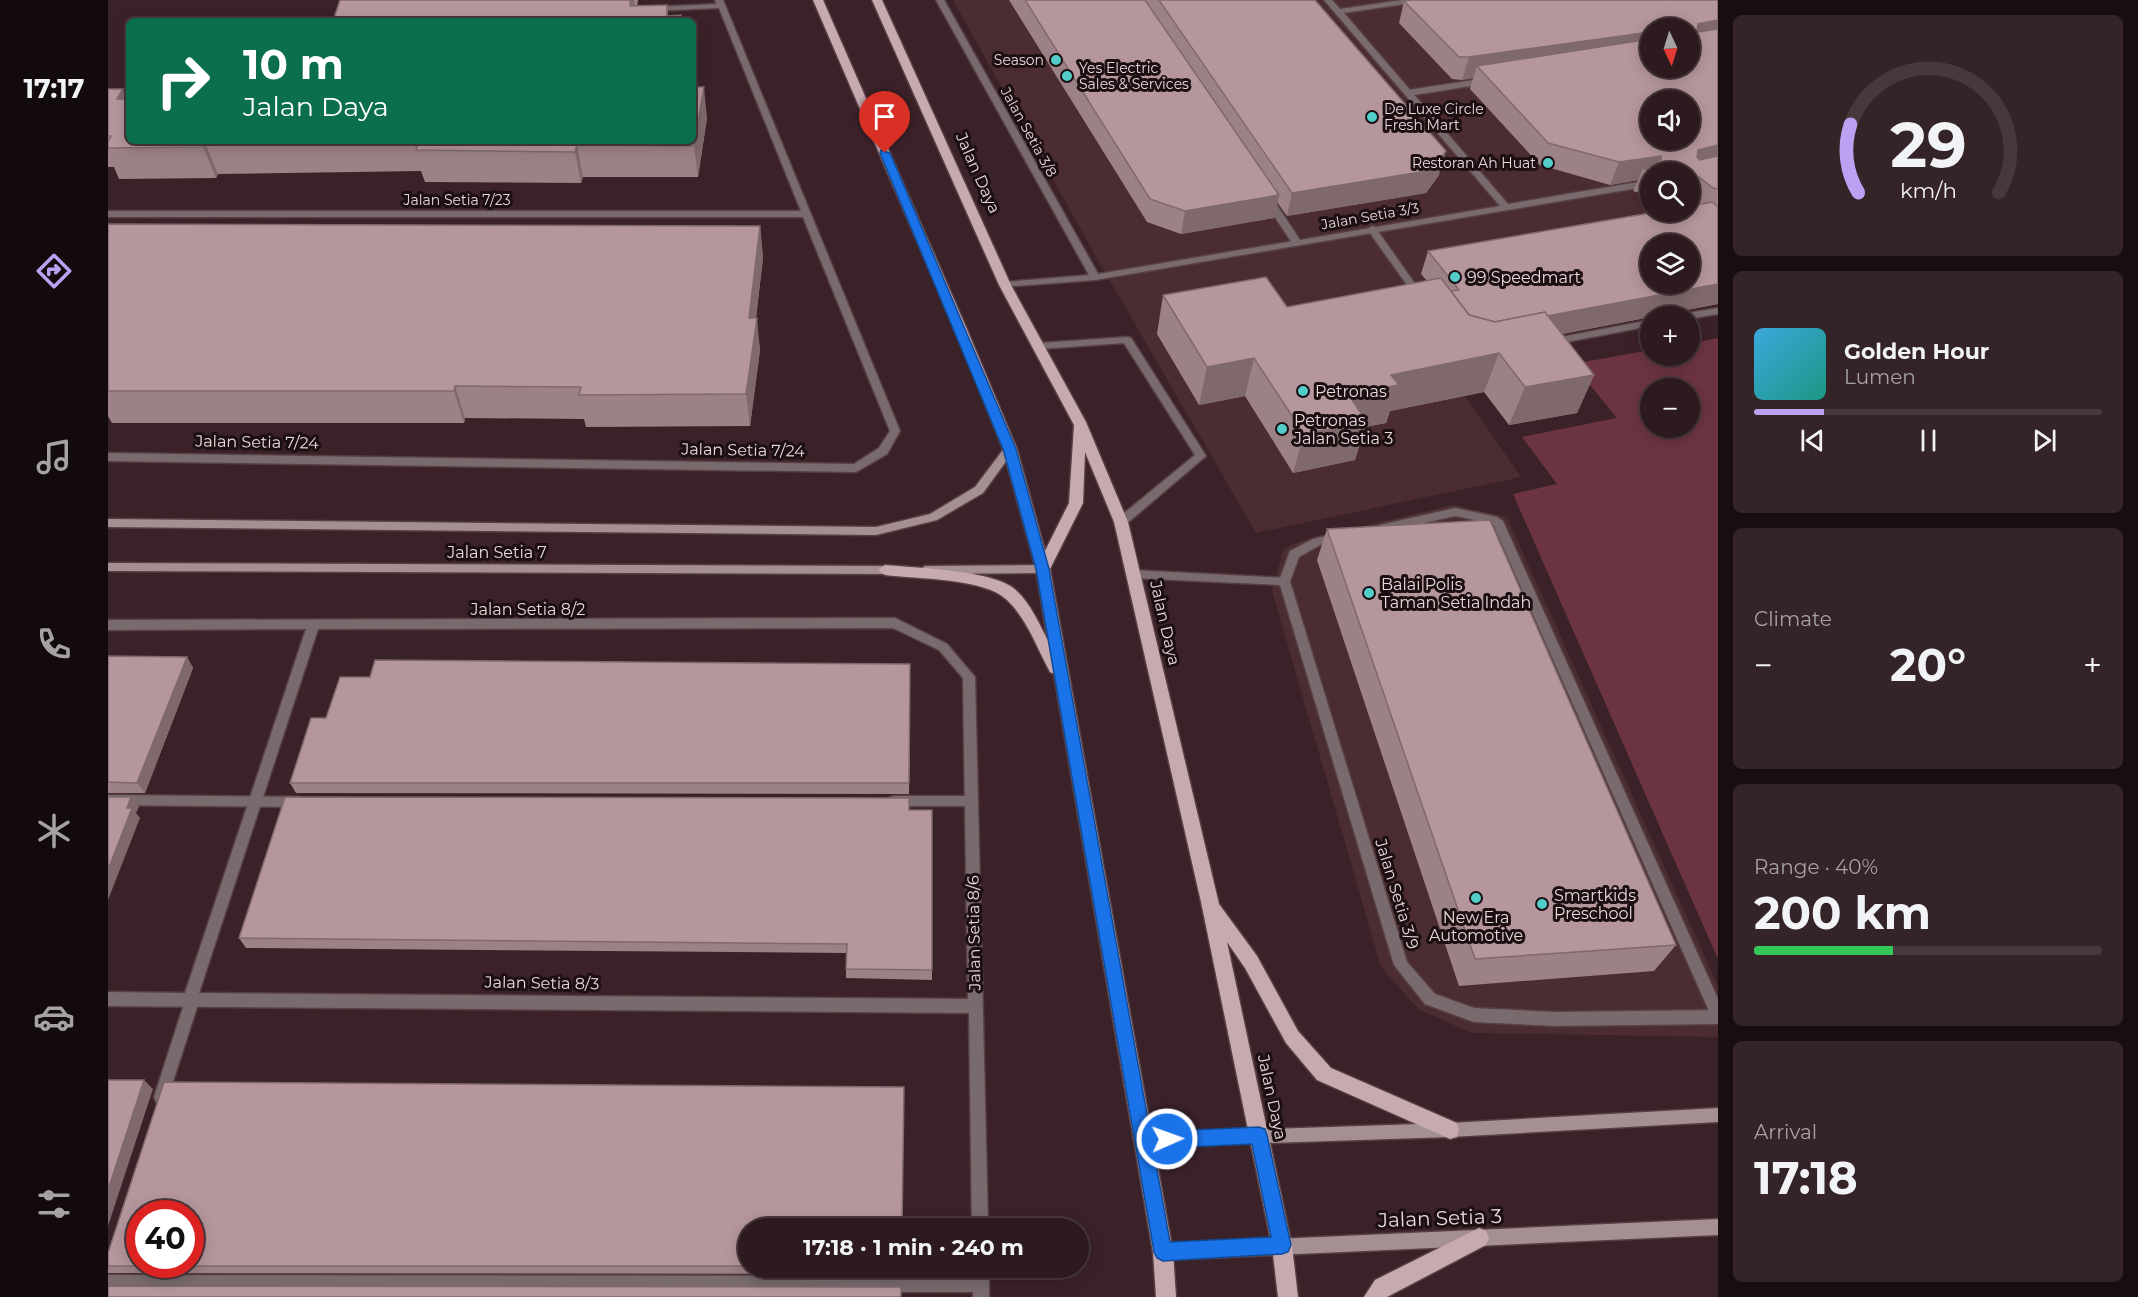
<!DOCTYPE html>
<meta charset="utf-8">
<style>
body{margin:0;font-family:Montserrat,sans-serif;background:#342327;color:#f1f3f6;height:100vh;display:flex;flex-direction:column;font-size:22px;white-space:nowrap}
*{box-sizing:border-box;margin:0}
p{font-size:20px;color:#a6a1a4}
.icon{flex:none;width:33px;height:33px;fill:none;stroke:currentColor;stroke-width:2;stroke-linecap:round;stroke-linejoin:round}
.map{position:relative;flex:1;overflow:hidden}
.sheet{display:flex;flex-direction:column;gap:15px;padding:15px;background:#180e10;width:420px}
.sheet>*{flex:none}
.top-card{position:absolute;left:18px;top:18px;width:570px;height:126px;border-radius:9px;box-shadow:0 3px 15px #0003,0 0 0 2px #48383c;background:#0b6e4f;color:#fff;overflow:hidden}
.needle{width:39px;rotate:176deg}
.controls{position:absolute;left:1532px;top:18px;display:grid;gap:12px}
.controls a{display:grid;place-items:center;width:60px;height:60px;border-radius:50%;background:#2c1a1e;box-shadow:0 3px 15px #0003,0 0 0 2px #48383c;font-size:30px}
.speed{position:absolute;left:18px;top:1200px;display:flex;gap:12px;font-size:30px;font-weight:700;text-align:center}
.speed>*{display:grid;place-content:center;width:78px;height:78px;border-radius:50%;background:#2c1a1e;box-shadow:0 3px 15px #0003,0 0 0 2px #48383c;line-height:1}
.speed .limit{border:9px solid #d22;background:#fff;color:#111}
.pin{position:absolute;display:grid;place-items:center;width:51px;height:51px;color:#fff;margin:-62px -26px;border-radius:50% 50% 50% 0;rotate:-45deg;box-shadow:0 0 6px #0007}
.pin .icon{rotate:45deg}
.me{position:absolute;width:66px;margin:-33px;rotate:88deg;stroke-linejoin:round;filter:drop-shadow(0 0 4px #0008)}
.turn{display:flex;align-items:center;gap:21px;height:126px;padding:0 18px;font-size:27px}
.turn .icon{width:78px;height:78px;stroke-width:2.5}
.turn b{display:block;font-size:42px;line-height:51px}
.big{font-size:45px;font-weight:700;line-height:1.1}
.sheet .tile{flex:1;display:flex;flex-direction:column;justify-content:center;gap:9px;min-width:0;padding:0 21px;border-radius:9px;background:#342327}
.sheet .dial{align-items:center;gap:0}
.dial svg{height:156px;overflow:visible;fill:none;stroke:#48383c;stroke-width:7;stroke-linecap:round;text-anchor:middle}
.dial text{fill:#f1f3f6;stroke:none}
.song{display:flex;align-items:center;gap:18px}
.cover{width:72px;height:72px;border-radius:9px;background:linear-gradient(135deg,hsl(200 70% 55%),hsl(170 70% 35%))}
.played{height:6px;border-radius:3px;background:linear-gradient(90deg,#bca0f2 20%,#48383c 20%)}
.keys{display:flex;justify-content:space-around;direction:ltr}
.heat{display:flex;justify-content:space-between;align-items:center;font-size:33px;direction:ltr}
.charge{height:9px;border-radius:4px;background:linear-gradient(90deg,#34c759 40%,#48383c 0)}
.trip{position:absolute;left:630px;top:1218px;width:351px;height:60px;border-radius:30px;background:#2c1a1e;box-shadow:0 3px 15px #0003,0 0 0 2px #48383c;font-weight:700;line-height:60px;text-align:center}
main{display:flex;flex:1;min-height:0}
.menu{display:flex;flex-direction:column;width:108px;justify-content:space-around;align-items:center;background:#120a0c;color:#a6a1a4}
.menu .icon{width:42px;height:42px}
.menu .selected{color:#bca0f2}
.menu b{font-size:27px;color:#f1f3f6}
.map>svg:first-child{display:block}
.built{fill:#4b2c32;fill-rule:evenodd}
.green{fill:#6c3442;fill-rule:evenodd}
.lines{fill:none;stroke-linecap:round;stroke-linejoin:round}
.lane-casing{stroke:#573f44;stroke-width:3}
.street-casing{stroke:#573f44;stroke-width:3}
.secondary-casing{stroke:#573f44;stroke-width:3}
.primary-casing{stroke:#573f44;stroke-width:3}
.lane{fill:#786a6d;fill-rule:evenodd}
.street{fill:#786a6d;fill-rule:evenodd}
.secondary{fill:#a48f93;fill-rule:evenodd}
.primary{fill:#c6aab0;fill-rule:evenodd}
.wall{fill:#9c8186;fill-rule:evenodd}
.shaded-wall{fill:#7f696d}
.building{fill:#b5969c;stroke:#7f696d;stroke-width:1.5;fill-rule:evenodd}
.route{fill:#1a73e8;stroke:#114b97;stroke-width:1.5}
.poi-dot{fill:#53cdc9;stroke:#1b0f12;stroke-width:2}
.labels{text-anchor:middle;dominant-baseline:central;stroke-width:6;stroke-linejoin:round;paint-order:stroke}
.far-poi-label{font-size:14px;fill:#e9d7da;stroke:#1b0f12;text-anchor:end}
.far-street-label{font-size:14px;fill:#e9d7da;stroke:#1b0f12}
.street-label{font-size:16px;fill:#e9d7da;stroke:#1b0f12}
.poi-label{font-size:16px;fill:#e9d7da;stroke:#1b0f12;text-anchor:start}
.near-street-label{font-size:20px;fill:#e9d7da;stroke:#1b0f12}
</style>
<main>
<nav class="menu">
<b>17:17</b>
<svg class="icon selected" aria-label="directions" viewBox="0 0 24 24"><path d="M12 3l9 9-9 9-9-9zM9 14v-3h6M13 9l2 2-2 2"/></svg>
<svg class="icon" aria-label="music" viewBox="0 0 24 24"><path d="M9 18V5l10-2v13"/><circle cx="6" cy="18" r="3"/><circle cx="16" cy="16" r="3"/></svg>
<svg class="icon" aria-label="phone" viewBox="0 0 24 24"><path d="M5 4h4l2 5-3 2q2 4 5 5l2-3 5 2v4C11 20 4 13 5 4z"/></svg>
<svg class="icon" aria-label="climate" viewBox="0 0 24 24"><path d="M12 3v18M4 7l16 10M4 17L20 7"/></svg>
<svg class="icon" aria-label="car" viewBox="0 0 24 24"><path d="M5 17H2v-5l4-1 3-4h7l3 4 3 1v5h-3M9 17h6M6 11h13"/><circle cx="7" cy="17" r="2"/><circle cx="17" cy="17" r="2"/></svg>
<svg class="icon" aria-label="filters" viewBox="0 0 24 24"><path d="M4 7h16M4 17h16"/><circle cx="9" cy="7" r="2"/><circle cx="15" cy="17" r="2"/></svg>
</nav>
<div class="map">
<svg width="1610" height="1297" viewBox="0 0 1610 1297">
<rect width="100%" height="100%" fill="#3b2228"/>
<g class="built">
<path d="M845 0H1610V303L1330 357 1413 477 1148 533 987 255ZM1542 28H1581V68H1542ZM1542 100H1581V140H1542ZM1542 172H1581V212H1542ZM1542 244H1581V284H1542Z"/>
<path d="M1345 505 1399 517 1610 986V1037L1364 1033 1310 1009 1273 967 1164 591 1176 548 1196 540Z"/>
</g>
<path class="green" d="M1610 338V959L1405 494 1449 484 1414 437 1509 418 1465 364 1542 350V356H1581V344ZM1542 388H1581V428H1542Z"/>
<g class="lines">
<g class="lane-casing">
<g id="lane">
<path d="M1379 78 1382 79V83L1300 96 1296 93 1300 90Z"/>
<path d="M1158 193 1163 196 1194 243 1192 245 1189 246 1184 243 1153 196Z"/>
<path d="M1581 202 1610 227V235L1607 234 1581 210Z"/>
<path d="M1264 226 1267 227 1315 295V299H1309L1259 229Z"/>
<path d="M1610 308V314L1581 319V316H1574L1579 313Z"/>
<path d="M1542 320V326L1443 345 1438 342 1443 339Z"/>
<path d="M1019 337 1023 338 1098 456 1017 525 1013 526 1007 522 1009 519 1087 455 1016 343 932 349 927 346 932 343Z"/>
<path d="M1347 508 1389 517 1395 521 1610 999V1022L1605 1020 1385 524 1347 516 1272 533 1266 529 1272 525Z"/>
<path d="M1231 533 1235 534 1237 537 1235 540 1212 545 1191 557 1181 584H1173L1171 581 1182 551 1205 539Z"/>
<path d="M0 795 190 797 195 798 196 802 195 806 190 807 0 805Z"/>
<path d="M787 796H863L868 797 869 801 868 805 863 806H787L782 805 781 801 782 797Z"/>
<path d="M85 991 90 993 92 998 60 1097 58 1102 53 1104 48 1102 46 1097 78 998 80 993Z"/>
<path d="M0 1275 873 1276 879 1278 881 1284 879 1290 873 1292 0 1291Z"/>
</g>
</g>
<g class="street-casing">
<g id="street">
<path d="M607 0H615L792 431 779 454 748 472 0 461V453L746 464 771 448 782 431 695 217H0V211H693L611 8 544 11 540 9 544 7 609 4Z"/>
<path d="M828 0H836L990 274 1392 206 1216 0H1224L1232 9 1294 0H1314L1310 2 1236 13 1400 204 1542 180V186L987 280 894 287 892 285 897 282 981 275Z"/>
<path d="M1024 570 1181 578 1299 962 1327 994 1366 1008 1448 1012 1610 1010V1024L1448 1026 1366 1022 1317 1004 1286 965 1172 585 1024 578 1018 574Z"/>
<path d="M787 618 839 644 867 677 880 1228H864L861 1013 0 1006V992L77 993 198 629 0 630V620ZM785 628 831 650 855 678 860 999 91 993 210 629Z"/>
<rect x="865" y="1268" width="16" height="29"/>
</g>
</g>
<g class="secondary-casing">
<g id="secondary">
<path d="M902 445 907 449 875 493 829 520 768 535 0 527V519L768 527 822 514 867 487 898 446Z"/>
<path d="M0 563 785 566 791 570 785 574 0 571Z"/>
<path d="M935 565 941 569 935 573 817 574 811 570 817 566Z"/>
<path d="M1610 1108V1122L1342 1137 1036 1147 1031 1145 1028 1140 1031 1135 1036 1133 1342 1123Z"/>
<path d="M1610 1219V1235L1055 1260 1049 1258 1047 1252 1049 1246 1055 1244Z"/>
</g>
</g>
<g class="primary-casing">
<g id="primary">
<path d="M705 0H715L858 327 909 449 937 551 961 503 966 425 891 285 764 0H774L903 285 978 422 1020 522 1111 904 1149 956 1190 1031 1223 1068 1349 1123 1351 1130 1349 1137 1342 1139 1209 1080 1178 1043 1137 968 1119 942 1184 1246 1190 1297H1170L1164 1246 1093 902 1006 522 977 452 975 503 942 569 1065 1252 1068 1297H1048L1045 1252 946 674 942 672C929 648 919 619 899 600 877 578 808 579 777 575L770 570 777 565C809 568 879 570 904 587 921 600 931 623 940 641L928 569 895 449 846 327Z"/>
<path d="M1371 1228 1378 1231 1381 1238 1378 1245 1279 1297H1256L1267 1280Z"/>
</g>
</g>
<use href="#lane" class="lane"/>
<use href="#street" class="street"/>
<use href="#secondary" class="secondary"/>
<use href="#primary" class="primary"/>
</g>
<g class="wall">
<path d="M232 0H530L529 6 559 5 560 16Z"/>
<path d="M901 0H1207L1331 175 1318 193 1179 216 1169 202 1166 218 1073 234 1039 222Z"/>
<path d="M1610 0V304L1454 334 1486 375 1469 413 1401 425 1376 392 1282 411 1278 423 1257 427 1247 460 1185 473 1137 396 1091 405 1049 334 1055 295 1179 307 1319 281 1313 274 1320 251 1587 205 1581 200V201V172H1542V196L1525 191 1530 180 1502 185 1432 165 1362 89 1365 78 1354 80 1344 79 1291 23 1296 1ZM1542 28H1581L1542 68Z"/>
<path d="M0 89 19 99 21 141H585L599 118 590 177H475L473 183 317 182 313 171 110 174 108 178 11 179 6 167H0Z"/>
<path d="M0 224 652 226 655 258 648 318 652 350 642 426 478 427 476 419 357 418 356 423H4L0 416Z"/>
<path d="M1219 529 1568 945 1546 971 1351 986 1209 560Z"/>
<path d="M0 656 79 657 85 668 37 793H0Z"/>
<path d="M802 664 801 794 188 793 182 783 218 718 262 677Z"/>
<path d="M824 810V980L738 978V969L739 953 138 948 131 938Z"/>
<path d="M640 1228V1268H794V1274L0 1273V1253Z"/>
</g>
<g class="shaded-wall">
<path d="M522 0H526L528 14 522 6Z"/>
<path d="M1610 20V40L1581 46 1590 24Z"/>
<path d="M1542 32V52L1369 66 1365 78 1354 80 1361 57Z"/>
<path d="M596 87 599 118 590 177 586 146Z"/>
<path d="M15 89 21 103 9 99Z"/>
<path d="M97 143 110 174 108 178 95 147Z"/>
<path d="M469 145 475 177 473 183 467 152Z"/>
<path d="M1610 145V165L1579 172 1590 150Z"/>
<path d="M1338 151 1331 175 1318 193 1179 216 1184 193Z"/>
<path d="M1553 156 1546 172 1535 168 1530 180 1502 185 1511 162Z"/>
<path d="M1171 195 1166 218 1073 234 1077 211Z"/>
<path d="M652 226 655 258 645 342 649 318 652 350 642 426 638 394 641 318Z"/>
<path d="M1610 284V304L1372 350 1381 327Z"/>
<path d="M1391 353 1376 392 1282 411 1278 423 1257 427 1247 460 1185 473 1196 434 1240 394 1283 375Z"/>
<path d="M1146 358 1137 396 1091 405 1099 367Z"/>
<path d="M1486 375 1469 413 1401 425 1417 387Z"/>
<path d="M347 386 357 418 356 423 346 391Z"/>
<path d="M79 657 85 668 37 793 29 783Z"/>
<path d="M23 797 31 807 28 813 32 818 0 900V870Z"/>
<path d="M36 1080 45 1089 0 1226V1190Z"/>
</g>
<g class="building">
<path d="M232 0H522V6L559 5V16L573 15V21H225Z"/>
<path d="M917 0H1037L1171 195 1077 211 1042 199Z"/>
<path d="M1051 0H1207L1338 151 1325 170 1184 193Z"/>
<path d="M1303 0H1610V20L1590 24 1589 32 1610 29V145L1590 150 1589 157 1592 160 1610 156V189L1605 188 1591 177 1589 183 1581 181V172H1550L1535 168 1554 165 1553 156 1511 162 1440 143 1369 66 1542 39V68H1581V28H1542V32L1361 57H1351L1296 1ZM1542 100H1581V140H1542Z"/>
<path d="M585 87H596L586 146 469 145 467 152 308 150 311 141H585Z"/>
<path d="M0 89H15L9 99H21V141H192L97 143 95 147 0 148V142L3 136H0Z"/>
<path d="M1604 202 1610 207V284L1439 316 1437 312 1387 322 1361 315 1343 291 1351 290 1320 251 1548 212H1581V206ZM1542 244H1581V284H1542Z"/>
<path d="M0 224 652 226 641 318H649L638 394 471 395 473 387 347 386 346 391H0Z"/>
<path d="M1158 277 1179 307 1333 278 1361 315 1387 322 1437 312 1486 375 1417 387 1391 353 1283 375 1291 385 1240 394 1259 422 1196 434 1146 358 1099 367 1055 295Z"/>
<path d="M1382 520 1568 945 1367 959 1219 529Z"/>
<path d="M0 656 79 657 29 783 0 782Z"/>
<path d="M267 660 802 664 801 783H182L203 718H218L232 677H262Z"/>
<path d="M0 797H23L19 808H24L0 870Z"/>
<path d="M177 797 801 798V810H824V970L738 969 739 944 131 938Z"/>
<path d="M0 1080H36L0 1190Z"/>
<path d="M56 1082 796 1087 794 1228H640V1266H0V1253ZM32 1214H82V1264H32Z"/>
<path d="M0 1286 793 1287V1297H0Z"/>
</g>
<path class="route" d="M773 150 782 153 908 449 941 569 1062 1242 1163 1237 1144 1144 1059 1148 1053 1145 1051 1139 1053 1133 1059 1131 1151 1127 1157 1129 1159 1135 1183 1245 1180 1252 1174 1254 1055 1261 1049 1258 1046 1252 928 569 895 449 772 153Z"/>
<g class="poi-dot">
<circle cx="948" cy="60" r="6"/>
<circle cx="959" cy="76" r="6"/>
<circle cx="1264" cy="117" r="6"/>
<circle cx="1440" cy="163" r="6"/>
<circle cx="1347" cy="277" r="6"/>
<circle cx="1195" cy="391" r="6"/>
<circle cx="1174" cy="429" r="6"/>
<circle cx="1261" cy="593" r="6"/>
<circle cx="1368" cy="898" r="6"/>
<circle cx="1434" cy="904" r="6"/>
</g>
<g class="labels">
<g class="far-poi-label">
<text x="936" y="60">Season</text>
<text x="971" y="68" text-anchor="start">Yes Electric<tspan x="971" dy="16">Sales &amp; Services</tspan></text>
<text x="1276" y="109" text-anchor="start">De Luxe Circle<tspan x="1276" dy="16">Fresh Mart</tspan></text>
<text x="1428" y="163">Restoran Ah Huat</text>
</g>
<g class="far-street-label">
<text transform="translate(921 132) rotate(61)">Jalan Setia 3/8</text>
<text x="349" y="200">Jalan Setia 7/23</text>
<text transform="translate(1262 216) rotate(-10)">Jalan Setia 3/3</text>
</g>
<g class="street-label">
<text transform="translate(870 173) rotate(66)">Jalan Daya</text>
<text transform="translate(149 442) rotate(1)">Jalan Setia 7/24</text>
<text transform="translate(635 450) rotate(1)">Jalan Setia 7/24</text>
<text x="389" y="552">Jalan Setia 7</text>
<text x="420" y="609">Jalan Setia 8/2</text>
<text transform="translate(1057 623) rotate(77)">Jalan Daya</text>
<text transform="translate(1289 894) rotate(73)">Jalan Setia 3/9</text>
<text transform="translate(866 933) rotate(-91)">Jalan Setia 8/6</text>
<text transform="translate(434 983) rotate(1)">Jalan Setia 8/3</text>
<text transform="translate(1164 1097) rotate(78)">Jalan Daya</text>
</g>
<g class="poi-label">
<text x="1359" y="277">99 Speedmart</text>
<text x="1207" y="391">Petronas</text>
<text x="1186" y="420">Petronas<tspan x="1186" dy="18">Jalan Setia 3</tspan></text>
<text x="1273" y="584">Balai Polis<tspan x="1273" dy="18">Taman Setia Indah</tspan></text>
<text x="1446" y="895">Smartkids<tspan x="1446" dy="18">Preschool</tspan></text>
<text x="1368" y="917" text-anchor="middle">New Era<tspan x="1368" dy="18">Automotive</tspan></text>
</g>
<g class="near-street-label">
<text transform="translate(1332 1218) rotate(-2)">Jalan Setia 3</text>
</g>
</g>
</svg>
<div class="controls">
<a><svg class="needle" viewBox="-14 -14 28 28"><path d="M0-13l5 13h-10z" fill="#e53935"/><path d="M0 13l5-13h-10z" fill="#a6a1a4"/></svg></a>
<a><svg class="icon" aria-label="sound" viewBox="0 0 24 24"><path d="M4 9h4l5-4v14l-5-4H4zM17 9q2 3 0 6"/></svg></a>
<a><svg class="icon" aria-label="search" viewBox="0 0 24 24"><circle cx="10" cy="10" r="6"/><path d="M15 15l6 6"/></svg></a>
<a><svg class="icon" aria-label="layers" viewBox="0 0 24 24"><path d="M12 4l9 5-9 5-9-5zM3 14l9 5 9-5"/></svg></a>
<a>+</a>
<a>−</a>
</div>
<div class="speed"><div class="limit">40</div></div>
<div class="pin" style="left:777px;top:153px;background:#d93025"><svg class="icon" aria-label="arrive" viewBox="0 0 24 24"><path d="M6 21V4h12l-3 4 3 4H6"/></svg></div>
<svg class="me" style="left:1059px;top:1139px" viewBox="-20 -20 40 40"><circle r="17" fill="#1a73e8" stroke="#fff" stroke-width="3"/><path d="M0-11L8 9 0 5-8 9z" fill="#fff"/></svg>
<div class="trip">17:18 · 1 min · 240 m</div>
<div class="top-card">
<div class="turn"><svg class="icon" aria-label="right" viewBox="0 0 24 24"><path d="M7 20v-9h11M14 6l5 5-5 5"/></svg><div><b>10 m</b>Jalan Daya</div></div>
</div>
</div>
<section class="sheet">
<div class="tile dial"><svg viewBox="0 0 100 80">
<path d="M14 69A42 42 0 1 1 86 69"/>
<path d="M14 69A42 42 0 0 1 10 34" stroke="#bca0f2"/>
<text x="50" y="56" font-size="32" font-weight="700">29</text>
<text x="50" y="72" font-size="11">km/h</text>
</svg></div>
<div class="tile">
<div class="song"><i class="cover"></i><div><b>Golden Hour</b><p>Lumen</p></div></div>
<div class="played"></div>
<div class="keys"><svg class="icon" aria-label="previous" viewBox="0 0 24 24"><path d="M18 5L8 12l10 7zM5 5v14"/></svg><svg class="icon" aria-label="pause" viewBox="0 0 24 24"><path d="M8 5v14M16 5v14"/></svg><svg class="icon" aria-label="next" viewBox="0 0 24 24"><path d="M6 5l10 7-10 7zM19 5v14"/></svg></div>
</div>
<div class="tile"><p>Climate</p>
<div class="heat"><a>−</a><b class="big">20°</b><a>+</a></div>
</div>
<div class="tile"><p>Range · 40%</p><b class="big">200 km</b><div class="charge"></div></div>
<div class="tile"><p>Arrival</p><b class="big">17:18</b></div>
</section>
</main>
